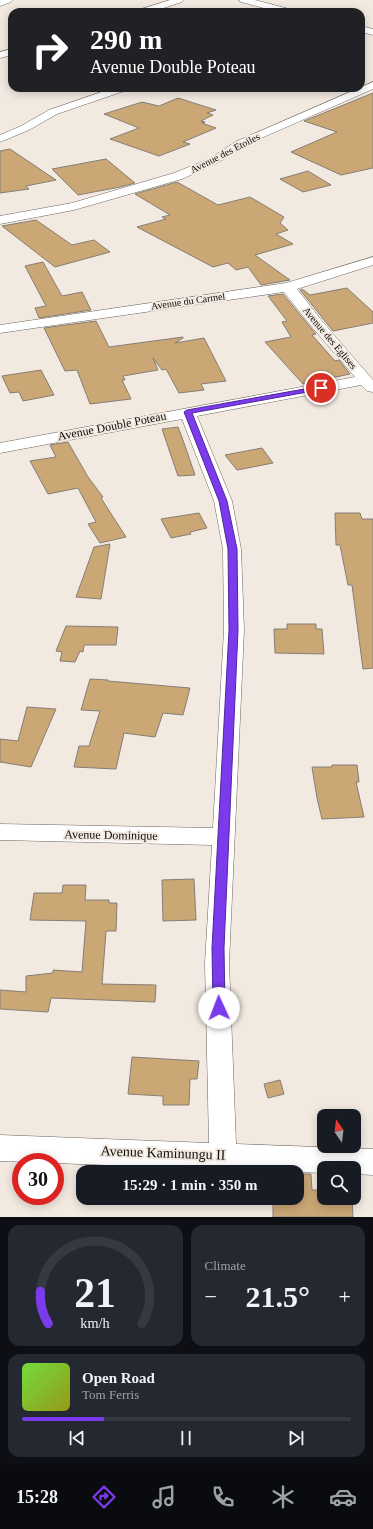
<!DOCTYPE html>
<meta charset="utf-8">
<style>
body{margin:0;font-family:Georgia,serif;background:#242831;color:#f1f3f6;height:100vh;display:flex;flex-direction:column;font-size:15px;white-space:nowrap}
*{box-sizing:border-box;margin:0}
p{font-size:13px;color:#9ea1a6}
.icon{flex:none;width:22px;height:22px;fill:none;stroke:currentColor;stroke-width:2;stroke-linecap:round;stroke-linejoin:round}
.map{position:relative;height:1217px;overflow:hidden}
.side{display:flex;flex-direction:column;gap:8px;padding:8px;background:#0d0f14;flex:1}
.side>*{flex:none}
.hud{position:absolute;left:8px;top:8px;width:357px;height:84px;border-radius:12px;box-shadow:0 2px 10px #0003;background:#202124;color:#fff;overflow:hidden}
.needle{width:26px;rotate:346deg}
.fabs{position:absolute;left:317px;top:1109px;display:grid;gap:8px}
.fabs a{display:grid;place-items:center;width:44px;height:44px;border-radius:8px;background:#171b24;box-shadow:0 2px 10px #0003;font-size:20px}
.speed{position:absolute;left:12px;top:1153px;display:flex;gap:8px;font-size:20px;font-weight:700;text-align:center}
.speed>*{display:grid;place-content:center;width:52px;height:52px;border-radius:50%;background:#171b24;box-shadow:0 2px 10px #0003;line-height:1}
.speed .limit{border:6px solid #d22;background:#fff;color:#111}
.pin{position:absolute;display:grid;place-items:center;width:34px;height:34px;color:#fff;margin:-17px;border:2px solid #fff;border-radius:50%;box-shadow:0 1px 4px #0007}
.me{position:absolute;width:44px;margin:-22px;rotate:358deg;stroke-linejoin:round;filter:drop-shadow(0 0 3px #0008)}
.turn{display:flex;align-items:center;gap:14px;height:84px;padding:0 16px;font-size:18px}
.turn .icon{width:52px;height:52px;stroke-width:2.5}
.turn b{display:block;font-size:28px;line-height:34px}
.big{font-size:30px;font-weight:700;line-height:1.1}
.side .widget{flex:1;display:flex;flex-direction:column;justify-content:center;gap:6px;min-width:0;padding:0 14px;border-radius:12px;background:#242831}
.side .dial{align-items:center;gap:0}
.dial svg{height:104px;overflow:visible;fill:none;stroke:#363941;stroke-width:7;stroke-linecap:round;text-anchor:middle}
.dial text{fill:#f1f3f6;stroke:none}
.song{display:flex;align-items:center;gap:12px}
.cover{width:48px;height:48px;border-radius:6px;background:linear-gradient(135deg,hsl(100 70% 55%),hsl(60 70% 35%))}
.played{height:4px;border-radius:2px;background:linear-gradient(90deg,#7c3aed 25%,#363941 25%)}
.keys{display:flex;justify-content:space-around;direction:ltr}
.heat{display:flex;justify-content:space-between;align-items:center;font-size:22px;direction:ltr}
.side .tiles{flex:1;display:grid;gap:8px;grid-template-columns:1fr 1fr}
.widget:last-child{grid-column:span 2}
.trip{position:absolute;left:76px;top:1165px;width:228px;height:40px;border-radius:12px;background:#171b24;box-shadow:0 2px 10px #0003;font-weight:700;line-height:40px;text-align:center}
.tabs{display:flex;height:64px;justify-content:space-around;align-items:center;background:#090b0e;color:#9ea1a6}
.tabs .icon{width:28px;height:28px}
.tabs .active{color:#7c3aed}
.tabs b{font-size:18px;color:#f1f3f6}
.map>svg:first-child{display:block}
.building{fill:#cba776;stroke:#857e76}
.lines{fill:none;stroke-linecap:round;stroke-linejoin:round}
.minor-casing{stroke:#6c655d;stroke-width:1}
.minor{fill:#fff;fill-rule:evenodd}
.route{fill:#7c3aed;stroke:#51269a}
.labels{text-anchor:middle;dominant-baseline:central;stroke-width:4;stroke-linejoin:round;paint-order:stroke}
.far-street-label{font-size:10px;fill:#0d0b08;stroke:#f2eae1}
.street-label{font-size:12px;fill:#0d0b08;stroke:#f2eae1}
.near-street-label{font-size:14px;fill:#0d0b08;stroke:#f2eae1}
</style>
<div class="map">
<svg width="373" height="1217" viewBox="0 0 373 1217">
<rect width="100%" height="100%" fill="#f2eae1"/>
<g class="building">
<path d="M373 93V168L341 175 291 152 337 132 304 121Z"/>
<path d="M178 98 216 110 207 113 213 115 201 121 205 122 202 123 216 128 183 142 190 144 159 156 110 139 139 128 104 114 142 102 159 106Z"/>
<path d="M10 149 56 180 26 186 29 189 0 193V151Z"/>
<path d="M106 159 135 183 120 187 78 195 52 169Z"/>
<path d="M308 171 331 185 303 192 280 179Z"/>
<path d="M177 182 218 205 250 197 284 217 280 223 288 230 276 234 293 244 255 255 290 280 261 285 248 267 236 270 228 263 213 267 137 227 166 219 162 217 170 215 135 194Z"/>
<path d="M36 220 72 245 94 240 110 252 55 267 2 226Z"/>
<path d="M43 262 62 296 82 292 91 310 39 318 35 308 46 306 25 266Z"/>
<path d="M347 288 373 312V323L333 331 300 290 302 289 310 295Z"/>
<path d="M283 294 316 334 312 335 335 361 339 360 350 374 303 384 265 342 291 337 282 322 287 321 268 296Z"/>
<path d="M96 321 109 347 183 337V338L175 343 204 338 226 381 201 384 204 390 179 393 166 369 162 370 153 358 158 370 123 376 125 380H122L131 399 90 404 77 370 65 371 44 328Z"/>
<path d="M41 370 54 395 23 401 19 392 10 393 2 376Z"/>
<path d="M178 427 184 443 195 475 178 476 162 429Z"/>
<path d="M68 442 88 477 103 497 101 498 126 537 100 543 88 524 96 522 78 488 48 494 30 461 56 457 50 445Z"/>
<path d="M262 448 273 463 237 470 225 455Z"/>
<path d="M199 513 207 528 190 532 191 534 171 538 161 519Z"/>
<path d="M335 513H360L362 519H373V668L363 669 352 585H348L340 545H336Z"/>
<path d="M110 544 101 599 76 597 94 547Z"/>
<path d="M287 624H316V629H322L324 654 275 653 274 629H287Z"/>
<path d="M66 626 118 627 116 645H84L83 652 80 651 75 662 60 661 62 652 56 651Z"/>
<path d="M90 679 108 680V681L190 688 183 715 163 713 155 737 124 733 116 769 74 767 79 746H89L100 711 81 710Z"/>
<path d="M27 707 56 709 31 767 0 762V739L18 741Z"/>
<path d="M332 765H357L359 782H356L364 817 322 819 317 798 312 767H332Z"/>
<path d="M194 879 196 920 163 921 162 880Z"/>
<path d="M63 885H86L85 900H109V903H117L116 931H106L102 984 156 985 155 1002 51 998 48 1012 0 1009V990L26 992V976L53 973V970L82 972 86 921 30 920 34 893H62Z"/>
<path d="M132 1057 199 1061 197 1079H190L189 1105H163V1096L128 1094Z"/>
<path d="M280 1080 284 1094 268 1098 264 1084Z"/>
<path d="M297 1174H311L312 1190H324V1198H352L353 1217H273V1198H297Z"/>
</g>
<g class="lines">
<g class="minor-casing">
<g id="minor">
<path d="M0 0H13L11 2 0 6Z"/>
<path d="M170 0H184L182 2 151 12H136L138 10Z"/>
<path d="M239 0H255L293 10 295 12H279L241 2Z"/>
<path d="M361 26 373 29V35L361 32Z"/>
<path d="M12 49V55L0 58V52Z"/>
<path d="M373 82V89L243 146 219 162 182 179 74 210 0 224V216L72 203 174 173 211 158 235 142Z"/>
<path d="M113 88H128L127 90 57 114 29 130 0 142V135L21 126 49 110Z"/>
<path d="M373 257V265L297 289 322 321 373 380V392L367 391 361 385 197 416 232 501 241 549 244 630 229 963 236 1144 373 1149V1175L354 1174V1168H324V1173L0 1161V1135L209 1143 205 963 212 845 0 840V824L213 828 224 630 223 549 214 501 182 419 0 453V443L355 377 312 327 284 292 0 333V325L286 283Z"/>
</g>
</g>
<use href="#minor" class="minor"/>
</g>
<path class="route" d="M321 386H324V389L192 413 227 501 237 549 238 630 224 948 225 1008 223 1011 219 1013 214 1011 213 1008 212 948 229 630 228 549 219 501 184 412 187 410Z"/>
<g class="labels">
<g class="far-street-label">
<text transform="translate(225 153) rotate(-27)">Avenue des Etoiles</text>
<text transform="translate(188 301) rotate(-8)">Avenue du Carmel</text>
<text transform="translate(330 338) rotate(50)">Avenue des Eglises</text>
</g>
<g class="street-label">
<text transform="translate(112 426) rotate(-11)">Avenue Double Poteau</text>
<text transform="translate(111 835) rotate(1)">Avenue Dominique</text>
</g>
<g class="near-street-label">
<text transform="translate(163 1153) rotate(2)">Avenue Kaminungu II</text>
</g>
</g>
</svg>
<div class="fabs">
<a><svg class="needle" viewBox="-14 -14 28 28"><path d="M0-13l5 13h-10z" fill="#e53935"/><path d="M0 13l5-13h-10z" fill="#9ea1a6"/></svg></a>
<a><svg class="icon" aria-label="search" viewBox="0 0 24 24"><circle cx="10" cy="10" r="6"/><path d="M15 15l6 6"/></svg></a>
</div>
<div class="speed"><div class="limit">30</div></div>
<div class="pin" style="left:321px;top:388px;background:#d93025"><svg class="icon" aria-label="arrive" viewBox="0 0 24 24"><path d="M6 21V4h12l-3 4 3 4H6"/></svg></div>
<svg class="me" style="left:219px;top:1008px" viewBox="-20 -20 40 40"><circle r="19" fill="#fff"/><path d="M0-13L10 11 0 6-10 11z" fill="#7c3aed"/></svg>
<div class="trip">15:29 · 1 min · 350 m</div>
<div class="hud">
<div class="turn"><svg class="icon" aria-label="right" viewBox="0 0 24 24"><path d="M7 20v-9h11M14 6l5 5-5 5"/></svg><div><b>290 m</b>Avenue Double Poteau</div></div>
</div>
</div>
<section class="side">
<div class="tiles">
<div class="widget dial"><svg viewBox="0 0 100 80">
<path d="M14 69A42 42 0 1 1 86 69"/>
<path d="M14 69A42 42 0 0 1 8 44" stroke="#7c3aed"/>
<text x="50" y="56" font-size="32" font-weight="700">21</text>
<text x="50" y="72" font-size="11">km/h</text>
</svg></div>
<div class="widget"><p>Climate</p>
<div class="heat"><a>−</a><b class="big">21.5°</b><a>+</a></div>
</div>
<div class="widget">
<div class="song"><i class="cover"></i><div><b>Open Road</b><p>Tom Ferris</p></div></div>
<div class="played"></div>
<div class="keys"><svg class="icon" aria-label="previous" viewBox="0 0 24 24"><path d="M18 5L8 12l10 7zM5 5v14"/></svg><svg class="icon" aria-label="pause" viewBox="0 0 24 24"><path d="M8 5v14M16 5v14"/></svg><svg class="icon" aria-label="next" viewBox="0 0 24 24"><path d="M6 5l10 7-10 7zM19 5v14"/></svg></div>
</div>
</div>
</section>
<nav class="tabs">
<b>15:28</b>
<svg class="icon active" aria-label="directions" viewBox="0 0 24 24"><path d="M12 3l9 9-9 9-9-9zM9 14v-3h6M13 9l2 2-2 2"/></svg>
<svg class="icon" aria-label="music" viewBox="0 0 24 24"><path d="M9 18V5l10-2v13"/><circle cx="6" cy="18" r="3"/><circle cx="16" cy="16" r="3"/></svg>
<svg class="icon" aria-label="phone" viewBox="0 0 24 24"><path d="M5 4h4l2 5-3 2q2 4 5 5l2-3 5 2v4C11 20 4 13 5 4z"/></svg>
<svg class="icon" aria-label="climate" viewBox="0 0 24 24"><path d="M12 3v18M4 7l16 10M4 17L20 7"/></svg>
<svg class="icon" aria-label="car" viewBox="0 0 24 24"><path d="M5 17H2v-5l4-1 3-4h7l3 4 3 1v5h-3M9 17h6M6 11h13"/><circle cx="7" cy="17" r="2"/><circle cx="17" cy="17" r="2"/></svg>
</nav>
